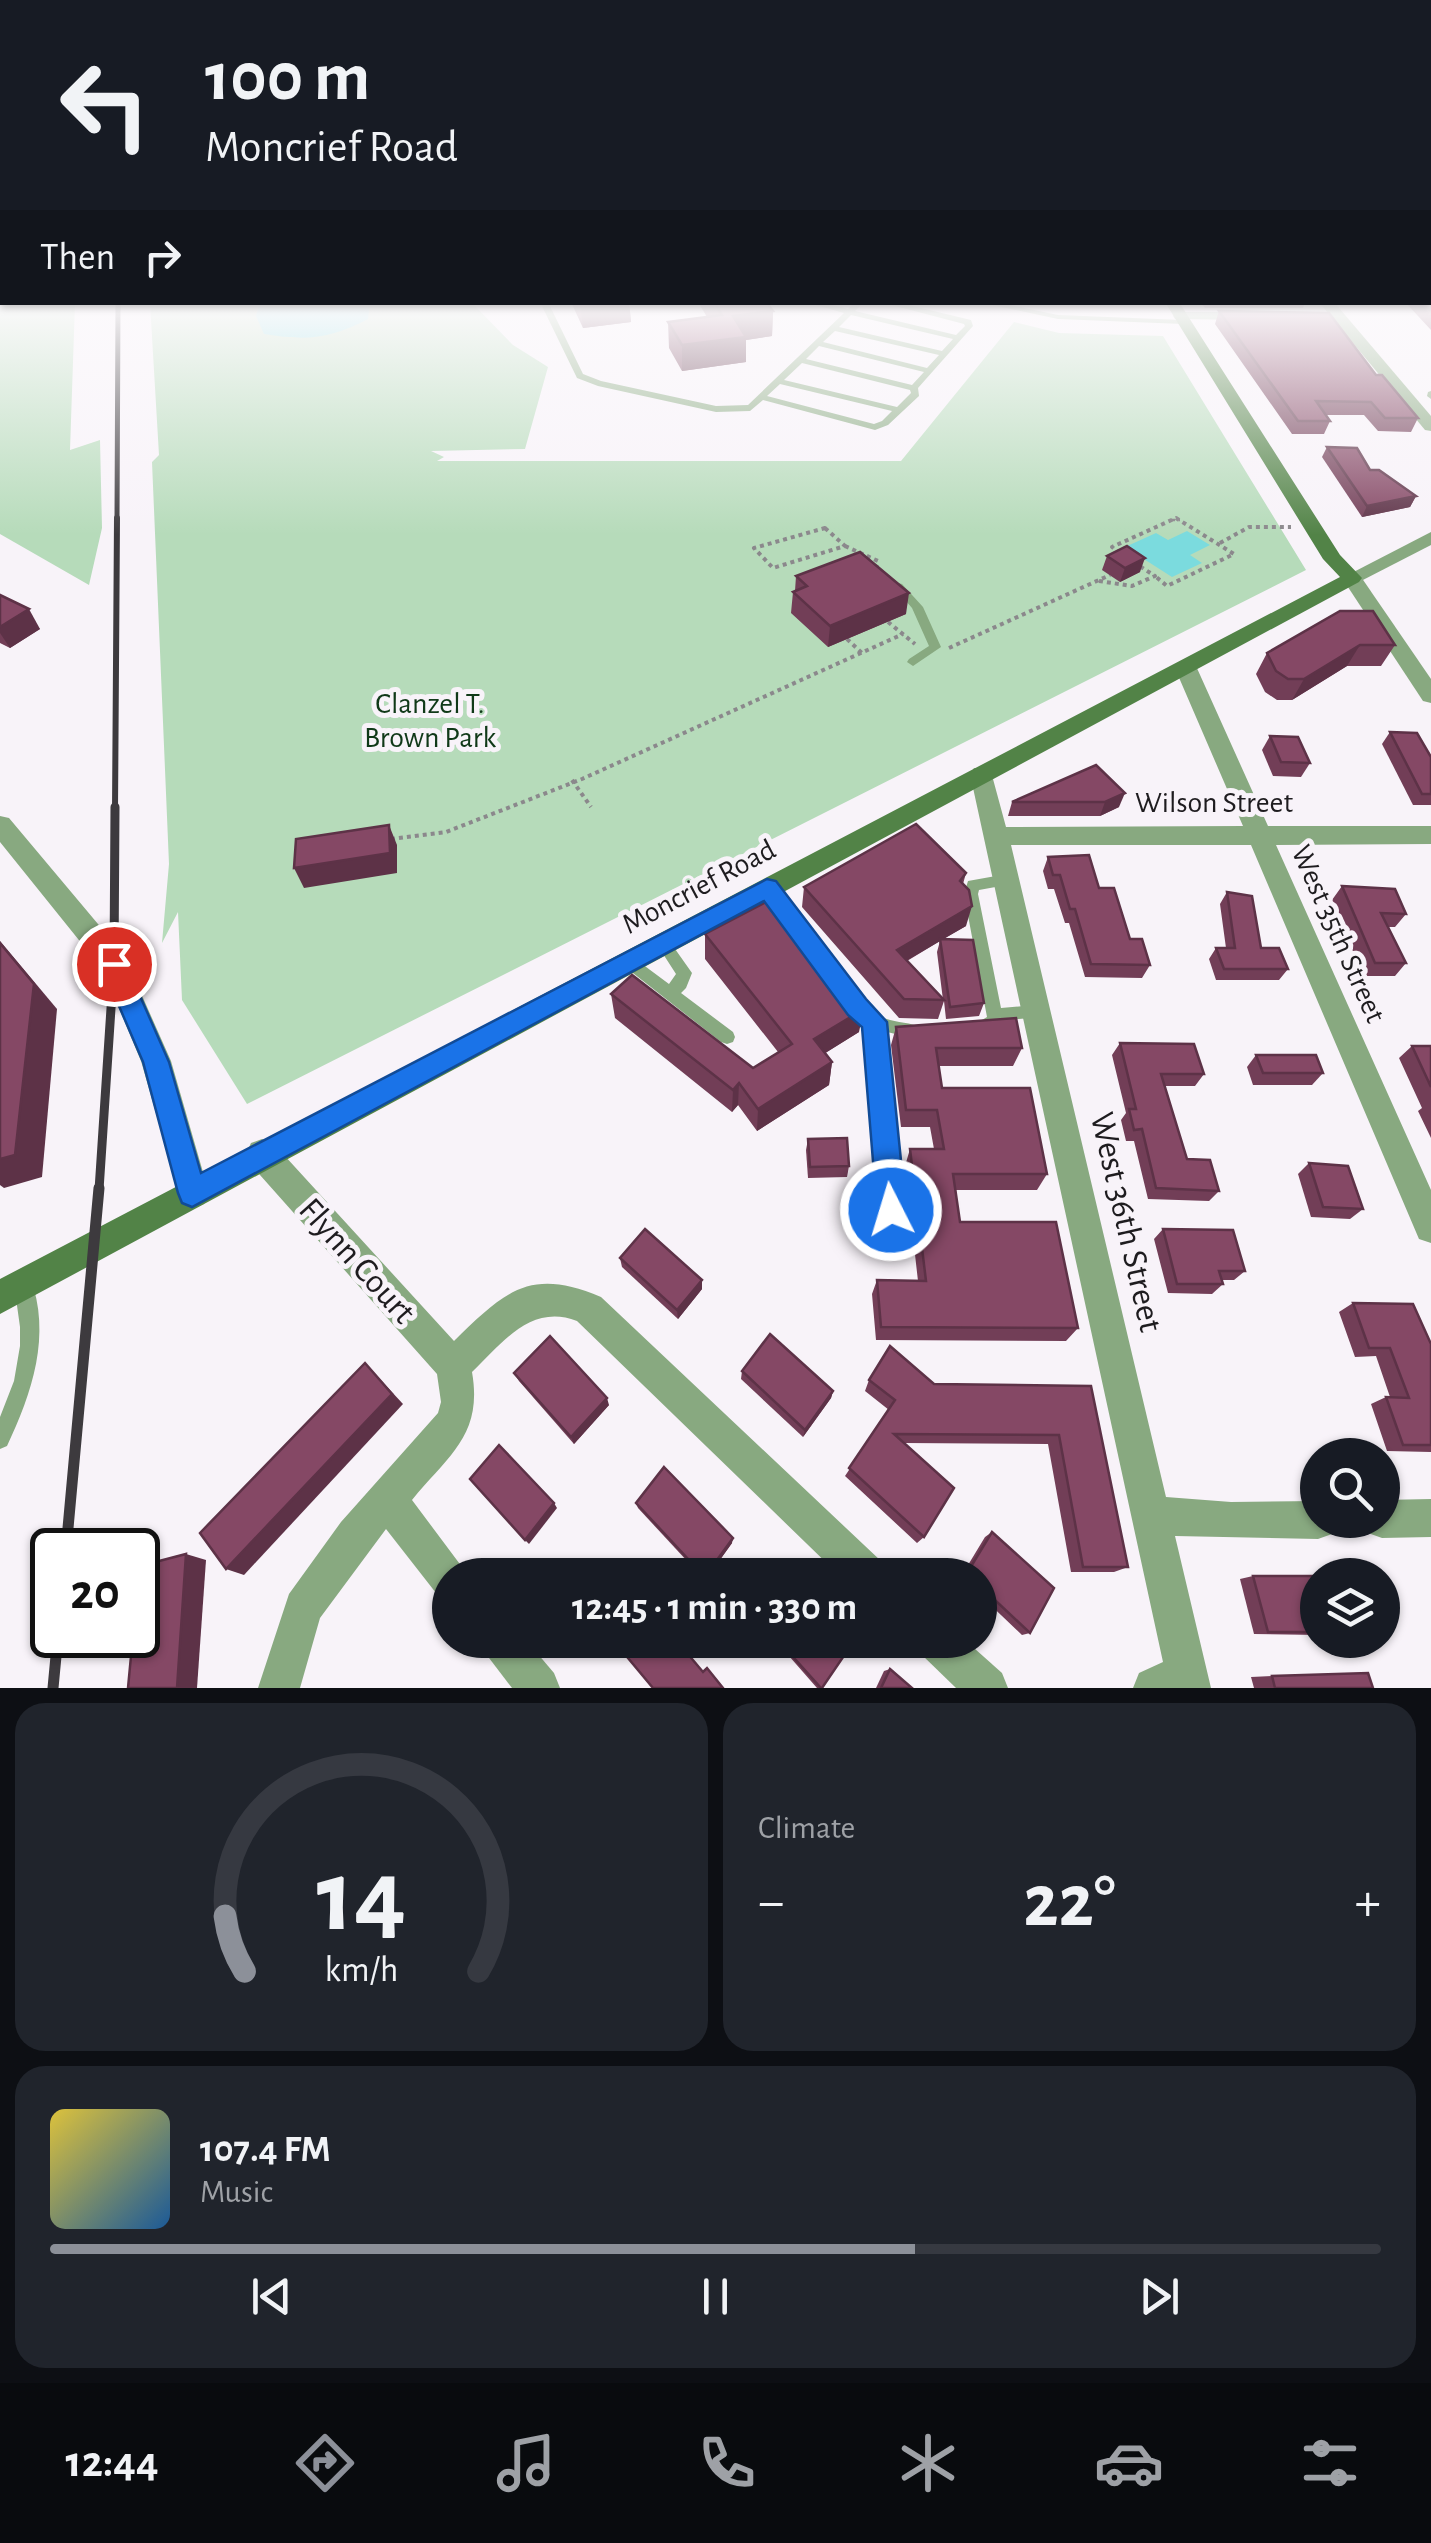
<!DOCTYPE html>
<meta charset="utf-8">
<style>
body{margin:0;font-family:"Alegreya Sans",sans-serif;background:#20242c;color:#f1f3f6;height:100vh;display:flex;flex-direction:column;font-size:38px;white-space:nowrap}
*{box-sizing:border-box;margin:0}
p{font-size:32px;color:#9ea1a6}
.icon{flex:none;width:55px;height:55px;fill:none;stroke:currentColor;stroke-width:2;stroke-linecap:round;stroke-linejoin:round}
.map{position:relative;height:1688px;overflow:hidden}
.details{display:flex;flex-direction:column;gap:15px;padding:15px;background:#0d0f14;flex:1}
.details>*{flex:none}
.banner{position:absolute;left:0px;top:0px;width:1432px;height:305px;box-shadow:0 2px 8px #0004;background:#171b24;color:#f1f3f6;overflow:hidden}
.controls{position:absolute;left:1300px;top:1438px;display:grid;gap:20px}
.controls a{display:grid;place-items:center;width:100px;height:100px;border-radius:50%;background:#171b24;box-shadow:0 2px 8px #0004;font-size:50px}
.speed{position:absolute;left:30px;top:1528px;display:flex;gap:20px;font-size:50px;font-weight:700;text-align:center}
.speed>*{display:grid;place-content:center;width:130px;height:130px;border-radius:50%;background:#171b24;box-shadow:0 2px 8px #0004;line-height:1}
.speed .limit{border:5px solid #111;border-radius:15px;background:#fff;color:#111}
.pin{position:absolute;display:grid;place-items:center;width:85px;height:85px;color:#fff;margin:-42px;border:5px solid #fff;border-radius:50%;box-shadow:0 2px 10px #0007}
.me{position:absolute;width:110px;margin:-55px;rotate:355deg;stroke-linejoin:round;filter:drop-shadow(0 0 8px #0008)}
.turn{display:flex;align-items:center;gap:35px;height:210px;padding:0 40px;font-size:45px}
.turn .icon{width:130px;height:130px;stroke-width:2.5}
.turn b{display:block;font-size:70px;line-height:85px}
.then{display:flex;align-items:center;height:95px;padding:0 40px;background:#0003;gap:20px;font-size:38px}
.big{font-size:75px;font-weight:700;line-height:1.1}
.details .tile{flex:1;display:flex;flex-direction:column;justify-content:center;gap:15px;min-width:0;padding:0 35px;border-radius:30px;background:#20242c}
.details .dial{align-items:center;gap:0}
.dial svg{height:260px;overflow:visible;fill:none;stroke:#363941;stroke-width:7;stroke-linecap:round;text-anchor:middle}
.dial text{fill:#f1f3f6;stroke:none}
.song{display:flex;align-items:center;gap:30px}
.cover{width:120px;height:120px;border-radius:15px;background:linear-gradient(135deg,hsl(50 70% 55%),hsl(210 70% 35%))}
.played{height:10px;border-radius:5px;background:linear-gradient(90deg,#8c9099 65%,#363941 65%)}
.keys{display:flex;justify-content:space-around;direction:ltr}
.heat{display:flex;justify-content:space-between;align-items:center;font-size:55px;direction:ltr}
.details .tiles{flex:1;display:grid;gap:15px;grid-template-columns:1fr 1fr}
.tile:last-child{grid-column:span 2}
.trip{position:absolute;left:432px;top:1558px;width:565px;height:100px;border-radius:50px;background:#171b24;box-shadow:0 2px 8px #0004;font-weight:700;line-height:100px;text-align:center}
.tabs{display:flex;height:160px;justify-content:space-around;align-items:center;background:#090b0e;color:#9ea1a6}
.tabs .icon{width:70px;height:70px}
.tabs .on{color:#8c9099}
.tabs b{font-size:45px;color:#f1f3f6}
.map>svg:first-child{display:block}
.green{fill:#b6dbba}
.water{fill:#7bdbde}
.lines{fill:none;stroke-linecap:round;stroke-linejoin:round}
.path-far1{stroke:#8b888c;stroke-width:2.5;stroke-dasharray:4 4;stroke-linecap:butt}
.path{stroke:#8b888c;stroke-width:4;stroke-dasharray:4 4;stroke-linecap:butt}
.service{fill:#88a980;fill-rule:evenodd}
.minor{fill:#88a980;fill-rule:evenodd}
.tertiary{fill:#88a980;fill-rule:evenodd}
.secondary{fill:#528347;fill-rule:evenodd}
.rail-far3{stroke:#3d3a3e;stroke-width:5}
.rail-far2{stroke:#3d3a3e;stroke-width:6}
.rail-far1{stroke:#3d3a3e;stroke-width:9}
.rail{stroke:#3d3a3e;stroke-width:11}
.wall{fill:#723e57;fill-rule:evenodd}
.shaded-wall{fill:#5d3247}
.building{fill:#854865;stroke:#5d3247;stroke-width:2.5}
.route{fill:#1a73e8;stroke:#114b97;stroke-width:2.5}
.labels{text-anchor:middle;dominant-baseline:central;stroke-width:10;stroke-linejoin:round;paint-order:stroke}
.park-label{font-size:30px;fill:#103918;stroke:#f8f3f9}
.street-label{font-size:30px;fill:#1e1c1f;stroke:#f8f3f9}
.near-street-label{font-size:35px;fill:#1e1c1f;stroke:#f8f3f9}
</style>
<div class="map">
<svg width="1431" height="1688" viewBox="0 0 1431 1688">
<rect width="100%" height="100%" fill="#f8f3f9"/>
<g class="green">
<path d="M0 299 2 302 75 303 70 450 100 440 102 528 89 585 0 534Z"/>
<path d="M150 303H472L513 345 548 367 525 449 431 451 444 457 437 461H901L1014 322 1059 333 1163 336 1306 570 247 1104 182 1000 178 912 162 943 169 864 152 462 159 455Z"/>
</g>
<g class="water">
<path d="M260 303V302L370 303 368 319C329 339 308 341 264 334L256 316Z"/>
<path d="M1187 531 1210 545 1190 555 1202 563 1172 577 1125 547 1156 533 1168 540Z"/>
</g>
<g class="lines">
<path class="path-far1" d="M1171 520H1180"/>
<g class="path">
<path d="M825 528 845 546 773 568 754 548Z"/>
<path d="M1220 543 1249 527H1291"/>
<path d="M845 546 878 561 876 567"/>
<path d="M1120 553 1112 547 1176 518 1234 554 1167 586 1155 576"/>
<path d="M1099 581 1132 586 1155 576 1141 567"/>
<path d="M888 622 915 644"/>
<path d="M847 639 862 653"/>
<path d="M949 648 1110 575"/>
<path d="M572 780 591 807"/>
<path d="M391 839 446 832 582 779 903 634"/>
</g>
<g class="service">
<path d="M540 302H548L583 374 601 381 716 406 748 405 844 313 805 302H821L848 309 855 302H864L855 311 956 335 965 326 964 324 880 302H896L971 320 973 326 918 388 919 396 888 425 875 430 763 400 750 411 716 412 598 386 577 378ZM851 315 953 339 942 351 839 327ZM835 331 939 355 927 368 823 342ZM819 346 924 372 912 385 806 359ZM802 363 910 390 911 393 897 407 784 380ZM780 384 892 411 882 421 874 424 767 396Z"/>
<path d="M978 302H996L1058 315 1183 320 1187 322 1183 324 1058 319Z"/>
<path d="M1431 391V399L1427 396 1428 392Z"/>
<path d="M898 583 902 584 923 607 941 647 913 666 907 662 909 659 929 646 912 608 893 586Z"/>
<path d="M1007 874 1012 876 1014 880 1012 884 979 890 978 894 1001 1008 1036 1005 1042 1007 1044 1012 1042 1017 1009 1020 983 1035 977 1033 975 1028 977 1023 987 1017 964 894 968 881Z"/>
<path d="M767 882 772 884 845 979 848 984 845 989 840 991 835 989 762 892 760 888 762 884Z"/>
<path d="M663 937 668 939 692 973 686 988 681 993 733 1032 735 1037 733 1042 727 1044 721 1042 624 966 621 962 624 958 629 956 634 958 669 984 676 974 656 943 658 939Z"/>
<path d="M853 994C863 1000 871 1012 882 1017 892 1022 906 1022 918 1026L920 1031 918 1036 912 1038 883 1031 900 1210 897 1216 891 1219 885 1216 882 1210 866 1025 845 1001 848 996Z"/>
<path d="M23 1275 30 1277C52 1335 32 1393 7 1446L0 1449V1417L14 1381 20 1346V1327L14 1284 16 1277Z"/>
</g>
<g class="minor">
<path d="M1319 302H1334L1431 416V431L1425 430Z"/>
<path d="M1180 312H1252L1259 316 1252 320 1175 319 1173 316Z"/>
<path d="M1352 572 1359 574 1431 679V703L1423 701 1342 578Z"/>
<path d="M1185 659 1196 666 1268 826H1431V844L1276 845 1431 1190V1243L1419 1239 1251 845H1011L1166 1497 1231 1502 1318 1501V1520H1337L1332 1534 1318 1539 1175 1536 1211 1688H1133L1139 1673 1163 1662 970 774 974 768H990L1006 827 1243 826 1174 666Z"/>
<path d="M0 816 9 818 124 955 171 1061 209 1193 204 1204 193 1209 182 1204 141 1061 103 970 0 842Z"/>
<path d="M262 1139 273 1143 454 1341C505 1291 530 1267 601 1297L881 1561 887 1575H839L577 1321C531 1303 502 1343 472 1372 483 1435 449 1455 412 1500L468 1575H450V1599L436 1593 386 1529 320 1618 300 1688H258L289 1594 341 1522 438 1413 441 1402 437 1374 251 1165 246 1154 251 1143Z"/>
<path d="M1431 1499V1537L1382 1538 1368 1533 1363 1520H1382V1500Z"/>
<path d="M480 1640H526L554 1673 560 1688H512L486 1654Z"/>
<path d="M915 1640H965L1002 1673 1008 1688H956L921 1654Z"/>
</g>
<path class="tertiary" d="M1431 532V545L1359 582 1352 584 1342 578Z"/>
<path class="secondary" d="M1165 302H1179L1340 555 1362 578 1359 582 0 1314V1279L1340 577 1323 559Z"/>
<path class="rail-far3" d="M117 520 118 302"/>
<path class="rail-far2" d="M115 810 117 518"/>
<path class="rail-far1" d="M99 1190 114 963 115 807"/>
<g class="rail">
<path d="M66 1550 99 1188"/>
<path d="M53 1688 58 1635"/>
</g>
</g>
<g class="wall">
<path d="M1431 299V330L1405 302H1430Z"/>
<path d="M571 302H629L631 322 583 328Z"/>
<path d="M698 302H766L773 311 772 336 746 340V362L682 371 669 348 668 322 707 317Z"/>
<path d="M1200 302H1305L1303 308H1205Z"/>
<path d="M1219 311 1376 375 1418 418 1411 432 1378 431 1364 415H1326L1330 421 1324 434H1292L1215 324Z"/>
<path d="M1327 447 1416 496 1410 507 1362 517 1322 457Z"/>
<path d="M1107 556 1140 572 1120 582 1102 570Z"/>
<path d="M796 576 906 614 828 647 791 613 793 592 795 591Z"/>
<path d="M0 595 40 629 10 648 0 643Z"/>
<path d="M1340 611 1395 645 1381 666H1347L1292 700H1277L1265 692 1256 674 1267 653Z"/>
<path d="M1390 732 1431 757V805H1413L1382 744Z"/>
<path d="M1270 736 1310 763 1301 777 1273 776 1262 750Z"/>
<path d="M1096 765 1119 807 1100 816H1008L1012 802Z"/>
<path d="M1048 857 1099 888 1130 939 1150 965 1142 978 1085 977 1069 923H1065L1054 889H1048L1043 871Z"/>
<path d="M966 873 963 884 966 926 943 939 984 1003 979 1016 946 1019 944 1001 938 1019 899 1018 802 907 804 887ZM940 941 937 952 943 1000 907 961Z"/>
<path d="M1342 886 1406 914 1395 927H1388L1406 963 1395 976H1363L1332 900Z"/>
<path d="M1227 892 1261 948 1288 969 1279 980H1216L1209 959 1216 948H1226L1220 904Z"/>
<path d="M705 934 859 1032 825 1053 832 1062 829 1085 757 1131 738 1105 732 1112 615 1018 611 994 753 1068 778 1052 705 959Z"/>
<path d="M896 1027 1022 1048 1013 1066H939L942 1088 1047 1174 1037 1190H956L960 1222 1078 1328 1066 1341 876 1340 872 1294 877 1280 918 1281 905 1166 910 1149H934L930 1127H901L891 1045Z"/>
<path d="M1120 1043 1204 1074 1195 1086H1165L1187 1159 1219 1191 1209 1201 1148 1199 1134 1141H1126L1121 1120 1126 1113 1112 1055Z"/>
<path d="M1412 1046H1431V1138L1418 1111 1422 1108 1399 1058Z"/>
<path d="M1256 1055 1323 1073 1312 1085H1253L1247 1067Z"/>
<path d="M808 1139 849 1166 847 1177 808 1178 806 1150Z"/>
<path d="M1309 1163 1363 1209 1350 1219 1311 1217 1298 1174Z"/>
<path d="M1163 1229 1245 1271 1234 1280H1222L1223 1284 1212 1294 1168 1293 1154 1239Z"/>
<path d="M620 1258 702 1289 678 1319 622 1267Z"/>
<path d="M1353 1303 1431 1344V1452L1387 1451 1371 1404 1386 1397H1390L1376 1356 1355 1357 1339 1312Z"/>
<path d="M742 1371 833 1391 831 1398 803 1437 741 1379Z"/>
<path d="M514 1373 609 1405 574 1444 519 1381Z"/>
<path d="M869 1380 934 1384 1091 1386 1128 1567 1114 1572H1071L1048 1444 904 1443 924 1537 917 1543 845 1476 889 1410 865 1391Z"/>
<path d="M636 1503 732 1543 709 1575H700L638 1508Z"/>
<path d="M992 1532 1030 1633 1022 1635 980 1595V1575H962L985 1537Z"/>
<path d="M1253 1576H1318V1635L1254 1634 1240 1579Z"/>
<path d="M775 1640H848L822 1688H817Z"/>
<path d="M890 1669 912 1688H876L884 1671Z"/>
<path d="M1272 1676 1373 1688H1254L1251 1677Z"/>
</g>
<g class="shaded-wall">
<path d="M629 302 631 322 583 328 580 303Z"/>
<path d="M773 311 772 336 746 340V362L682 371V345L733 316Z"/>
<path d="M1416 496 1410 507 1362 517 1367 506Z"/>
<path d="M1145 558 1140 572 1120 582 1125 568Z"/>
<path d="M909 593 906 614 828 647 830 626Z"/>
<path d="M29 609 40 629 10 648 0 633V627Z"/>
<path d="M1360 645 1347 666 1292 700 1304 679Z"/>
<path d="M1125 793 1119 807 1100 816 1105 802Z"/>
<path d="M389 825 397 845V873L304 888 294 868Z"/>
<path d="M972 906 966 926 892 969 897 950Z"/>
<path d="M0 941 57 1009 42 1177 4 1188 0 1185Z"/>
<path d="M864 1009 859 1032 811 1062 814 1039Z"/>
<path d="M832 1062 829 1085 757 1131 758 1109Z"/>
<path d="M739 1083 738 1105 732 1112 733 1090Z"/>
<path d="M702 1280V1289L678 1319 677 1310Z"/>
<path d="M365 1363 403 1404 244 1575 226 1569Z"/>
<path d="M833 1391 831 1398 803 1437 805 1430Z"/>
<path d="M607 1398 609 1405 574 1444 571 1437Z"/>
<path d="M554 1503 557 1508 529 1544 525 1540Z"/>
<path d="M733 1538 732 1543 709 1575H706Z"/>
<path d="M186 1554 206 1560 197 1688H177Z"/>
</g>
<g class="building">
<path d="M1430 299H1431V311L1422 302H1430Z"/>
<path d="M714 302H766L773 311 733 316 746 337 682 345 668 322 722 315Z"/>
<path d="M1219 311 1329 313 1376 375H1382L1418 418H1385L1371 402 1316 401 1330 421H1298Z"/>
<path d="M1327 447 1357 448 1370 470H1379L1416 496 1367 506Z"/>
<path d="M1127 546 1145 558 1125 568 1107 556Z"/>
<path d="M860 552 909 593 830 626 793 592 807 586 796 576Z"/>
<path d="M0 595 29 609 0 627Z"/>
<path d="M1340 611H1373L1395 645H1360L1304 679H1288L1276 671 1267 653Z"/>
<path d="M1390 732 1417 733 1431 757V794H1422Z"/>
<path d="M1270 736 1298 737 1310 763 1281 762Z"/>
<path d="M1096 765 1125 793 1105 802H1012Z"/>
<path d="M916 824 966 873 960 881 969 890 972 906 897 950 944 1000 904 999 804 887Z"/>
<path d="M389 825 390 853 294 868 296 839Z"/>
<path d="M1089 855 1099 888H1114L1130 939H1142L1150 965 1091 964 1075 909H1070L1060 875H1053L1048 857Z"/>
<path d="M1342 886 1395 889 1406 914 1381 913 1406 963H1375Z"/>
<path d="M1227 892 1252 896 1261 948H1279L1288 969H1224L1216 948H1235Z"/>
<path d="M770 900 864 1009 814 1039 832 1062 758 1109 739 1083 733 1090 611 994 632 975 753 1068 792 1044 705 934Z"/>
<path d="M940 939 973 940 984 1003 950 1007Z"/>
<path d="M0 943 34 984 15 1155 0 1159Z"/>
<path d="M1016 1018 1022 1048H936L942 1088H1030L1047 1174H953L960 1222H1056L1078 1328 881 1327 877 1280 926 1281 910 1149H944L937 1110H906L896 1027Z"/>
<path d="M1120 1043 1194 1044 1204 1074H1161L1187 1159 1210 1160 1219 1191 1156 1188 1142 1129 1134 1130 1129 1109H1136Z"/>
<path d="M1412 1046H1431V1087Z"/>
<path d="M1256 1055H1316L1323 1073H1263Z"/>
<path d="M847 1138 849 1166 810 1167 808 1139Z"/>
<path d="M1309 1163 1348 1166 1363 1209 1323 1207Z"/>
<path d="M645 1229 702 1280 677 1310 620 1258Z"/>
<path d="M1163 1229 1233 1230 1245 1271H1219L1223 1284H1177Z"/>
<path d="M1353 1303 1413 1304 1431 1344V1445H1403L1386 1397 1409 1398 1390 1348H1369Z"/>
<path d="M770 1334 833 1391 805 1430 742 1371Z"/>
<path d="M550 1336 607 1398 571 1437 514 1373Z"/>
<path d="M890 1346 934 1384 1091 1386 1128 1567H1083L1059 1435 894 1434 954 1488 924 1537 849 1468 895 1400 869 1380Z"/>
<path d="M365 1363 392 1394 226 1569 200 1533Z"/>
<path d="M499 1445 554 1503 525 1540 470 1479Z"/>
<path d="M664 1467 733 1538 706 1575H703L636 1503Z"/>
<path d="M992 1532 1054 1588 1030 1633 980 1586V1575H968L967 1573Z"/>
<path d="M186 1554 177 1688H128L133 1635H138V1587L140 1566Z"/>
<path d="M779 1565 789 1575H772Z"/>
<path d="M1253 1576H1318V1632H1268Z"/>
<path d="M613 1640H676L703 1672 707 1668 723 1688H653Z"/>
<path d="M778 1640H848L852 1644 822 1688H821Z"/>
<path d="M890 1669 912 1688H881Z"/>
<path d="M1368 1673 1373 1688H1275L1272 1676Z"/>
</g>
<linearGradient id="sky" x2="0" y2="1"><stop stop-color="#7cc4e4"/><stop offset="0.56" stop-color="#fcfafc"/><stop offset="1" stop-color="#fcfafc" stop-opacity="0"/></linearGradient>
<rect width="1431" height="535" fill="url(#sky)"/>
<path class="route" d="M767 879 776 881 866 999 887 1022 906 1210 902 1221 891 1225 881 1221 877 1210 862 1027 848 1015 764 901 192 1207 182 1203 178 1193 143 1062 101 964 105 956 114 953 123 956 126 964 169 1062 201 1173Z"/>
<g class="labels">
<g class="park-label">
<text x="430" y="704">Clanzel T.<tspan x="430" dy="34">Brown Park</tspan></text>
</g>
<g class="street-label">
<text x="1214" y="803">Wilson Street</text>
<text transform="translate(699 887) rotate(-28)">Moncrief Road</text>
<text transform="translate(1338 934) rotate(66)">West 35th Street</text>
</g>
<g class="near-street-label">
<text transform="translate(1126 1222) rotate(77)">West 36th Street</text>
<text transform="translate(357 1261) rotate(48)">Flynn Court</text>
</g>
</g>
</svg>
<div class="controls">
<a><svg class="icon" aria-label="search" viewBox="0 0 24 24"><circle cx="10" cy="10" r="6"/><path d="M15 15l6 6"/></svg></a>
<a><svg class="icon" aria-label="layers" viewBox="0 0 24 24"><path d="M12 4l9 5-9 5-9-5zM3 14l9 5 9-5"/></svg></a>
</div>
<div class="speed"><div class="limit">20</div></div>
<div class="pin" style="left:114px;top:964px;background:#d93025"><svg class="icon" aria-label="arrive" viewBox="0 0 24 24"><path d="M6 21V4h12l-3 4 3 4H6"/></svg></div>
<svg class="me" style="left:891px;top:1210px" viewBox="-20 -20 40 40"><circle r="17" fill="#1a73e8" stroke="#fff" stroke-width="3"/><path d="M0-11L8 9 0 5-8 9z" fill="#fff"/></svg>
<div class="trip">12:45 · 1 min · 330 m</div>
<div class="banner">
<div class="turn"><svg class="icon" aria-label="left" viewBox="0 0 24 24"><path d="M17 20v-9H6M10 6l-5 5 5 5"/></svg><div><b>100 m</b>Moncrief Road</div></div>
<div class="then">Then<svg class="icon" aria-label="right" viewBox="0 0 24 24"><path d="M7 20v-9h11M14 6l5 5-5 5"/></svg></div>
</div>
</div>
<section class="details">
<div class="tiles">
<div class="tile dial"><svg viewBox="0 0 100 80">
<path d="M14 69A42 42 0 1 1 86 69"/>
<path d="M14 69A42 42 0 0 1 8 52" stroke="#8c9099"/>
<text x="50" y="56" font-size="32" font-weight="700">14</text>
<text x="50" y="72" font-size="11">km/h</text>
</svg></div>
<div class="tile"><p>Climate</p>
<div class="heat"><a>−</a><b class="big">22°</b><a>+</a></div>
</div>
<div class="tile">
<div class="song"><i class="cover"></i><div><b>107.4 FM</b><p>Music</p></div></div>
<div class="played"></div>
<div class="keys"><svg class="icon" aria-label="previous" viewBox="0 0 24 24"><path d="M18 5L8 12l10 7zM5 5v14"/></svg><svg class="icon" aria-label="pause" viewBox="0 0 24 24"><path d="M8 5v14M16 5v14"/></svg><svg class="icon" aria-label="next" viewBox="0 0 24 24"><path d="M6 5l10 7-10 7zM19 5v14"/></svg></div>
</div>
</div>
</section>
<nav class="tabs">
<b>12:44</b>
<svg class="icon on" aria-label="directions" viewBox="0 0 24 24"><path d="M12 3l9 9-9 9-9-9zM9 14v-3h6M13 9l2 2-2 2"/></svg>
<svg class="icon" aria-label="music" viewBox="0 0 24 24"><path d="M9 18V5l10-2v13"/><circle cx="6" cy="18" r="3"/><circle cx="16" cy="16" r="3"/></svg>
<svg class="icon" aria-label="phone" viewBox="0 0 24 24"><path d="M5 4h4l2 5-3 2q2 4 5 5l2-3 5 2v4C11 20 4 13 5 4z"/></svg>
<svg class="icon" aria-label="climate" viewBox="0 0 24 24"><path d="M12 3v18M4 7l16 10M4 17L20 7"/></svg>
<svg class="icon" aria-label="car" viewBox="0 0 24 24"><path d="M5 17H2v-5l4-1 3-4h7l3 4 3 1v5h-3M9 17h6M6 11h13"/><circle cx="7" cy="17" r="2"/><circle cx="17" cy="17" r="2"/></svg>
<svg class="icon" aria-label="filters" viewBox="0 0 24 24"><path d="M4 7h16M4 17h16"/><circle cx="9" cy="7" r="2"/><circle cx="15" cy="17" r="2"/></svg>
</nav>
